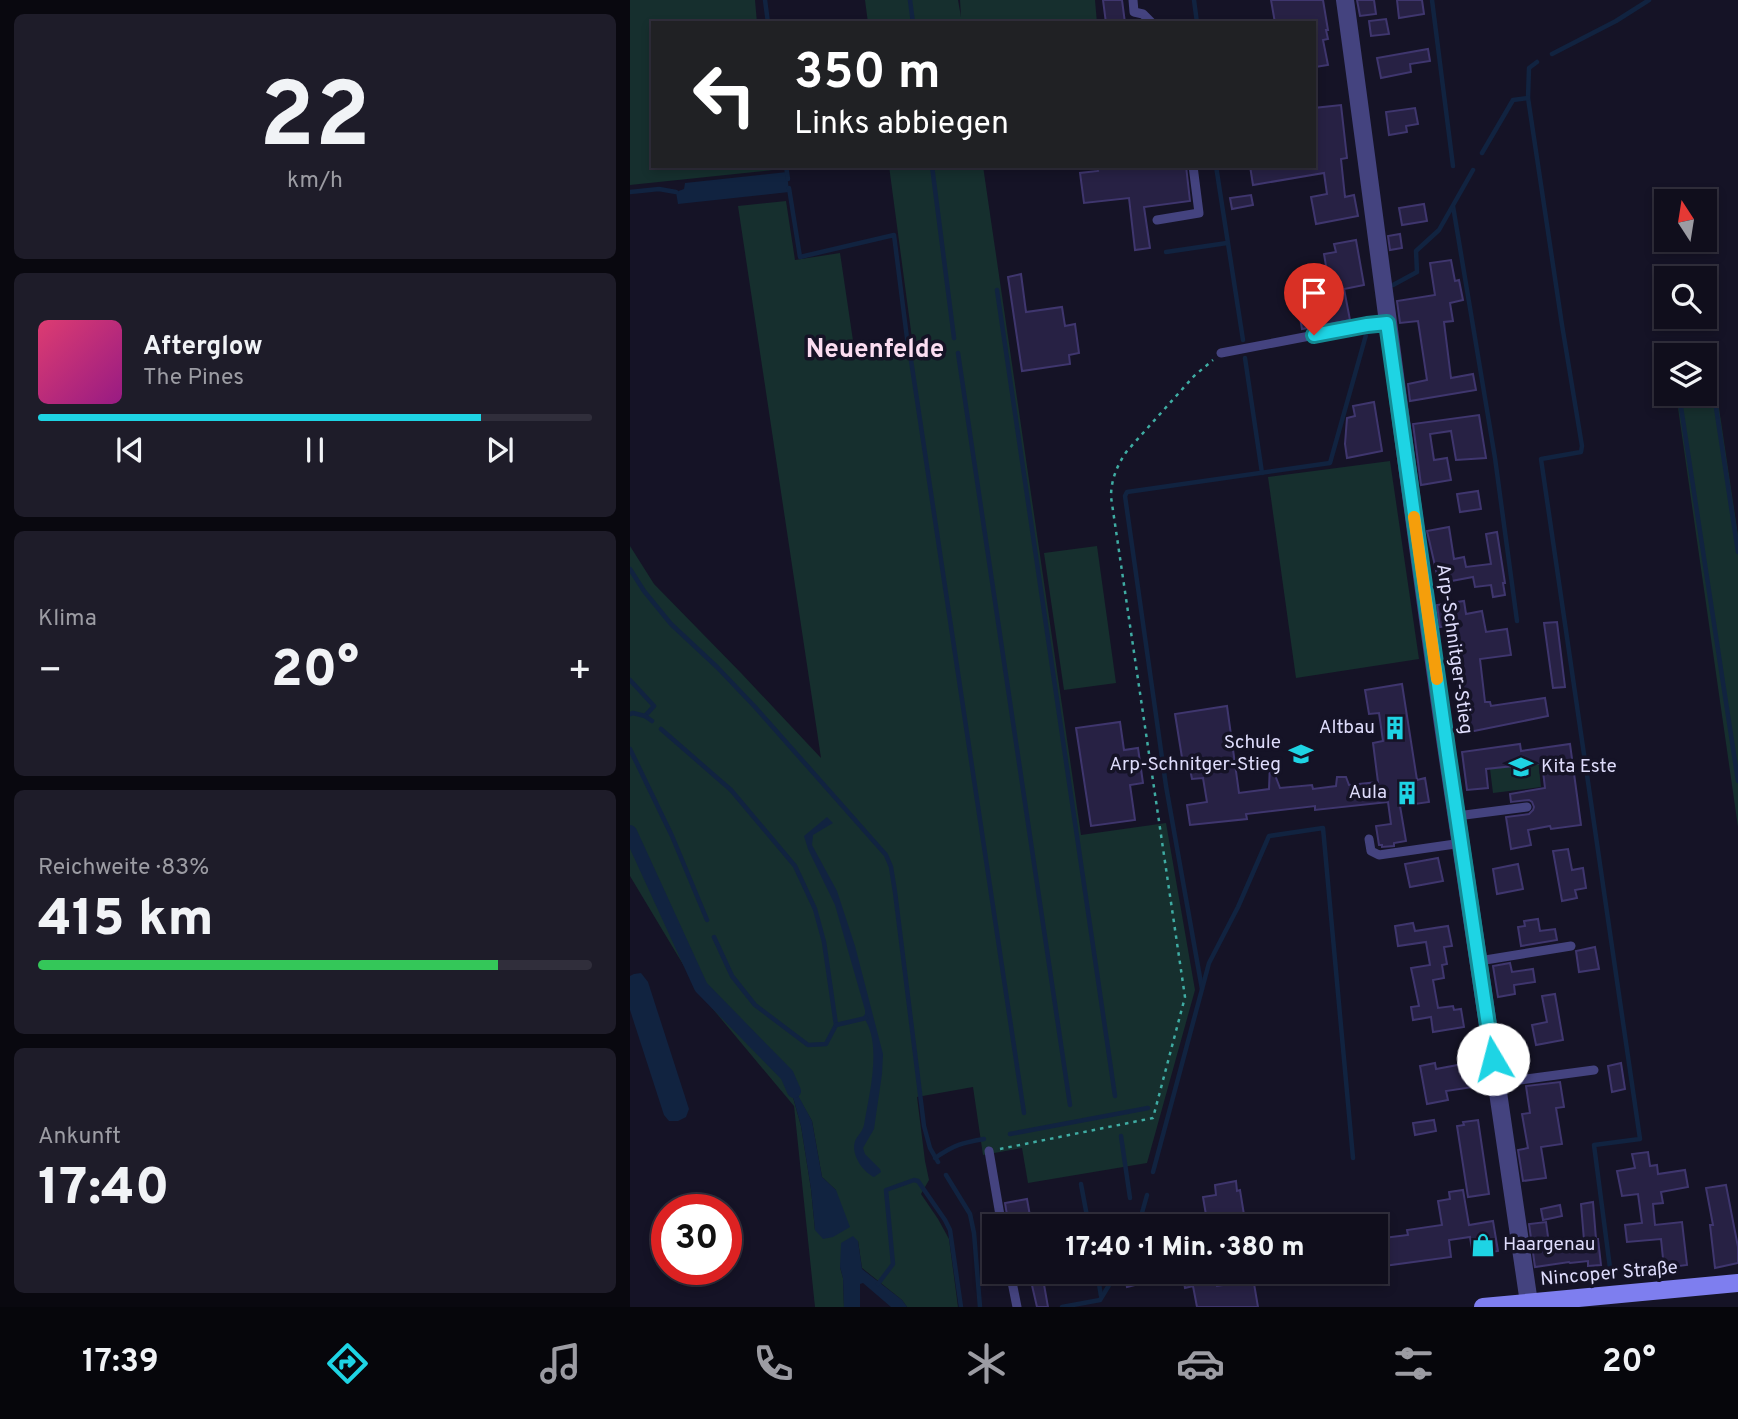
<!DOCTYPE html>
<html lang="de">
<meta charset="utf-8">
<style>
body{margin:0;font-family:Overpass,sans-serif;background:#1e1c29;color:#f1f3f6;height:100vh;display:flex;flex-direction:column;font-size:26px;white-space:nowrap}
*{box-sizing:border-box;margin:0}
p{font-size:23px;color:#9c9ca3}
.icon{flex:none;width:38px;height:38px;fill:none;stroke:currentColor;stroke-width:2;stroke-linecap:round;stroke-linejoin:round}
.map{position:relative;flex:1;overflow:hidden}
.side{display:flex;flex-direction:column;gap:14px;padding:14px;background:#09080f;width:630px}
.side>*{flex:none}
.banner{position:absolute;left:21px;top:21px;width:665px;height:147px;border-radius:0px;box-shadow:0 4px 10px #0003,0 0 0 2px #302e3b;background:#202124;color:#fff;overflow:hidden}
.needle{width:46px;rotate:348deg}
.tools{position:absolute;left:1024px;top:189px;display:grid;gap:14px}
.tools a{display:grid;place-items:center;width:63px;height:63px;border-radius:0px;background:#100e1c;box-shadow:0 4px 10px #0003,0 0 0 2px #302e3b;font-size:35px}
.speed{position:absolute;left:21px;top:1194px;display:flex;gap:14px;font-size:35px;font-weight:700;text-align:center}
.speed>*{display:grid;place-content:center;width:91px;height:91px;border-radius:50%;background:#100e1c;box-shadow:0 4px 10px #0003,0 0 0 2px #302e3b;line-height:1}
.speed .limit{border:10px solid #d22;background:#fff;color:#111}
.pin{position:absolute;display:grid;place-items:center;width:60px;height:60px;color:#fff;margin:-72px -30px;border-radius:50% 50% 50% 0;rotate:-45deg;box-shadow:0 0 7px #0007}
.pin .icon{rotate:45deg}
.me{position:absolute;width:77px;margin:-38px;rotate:352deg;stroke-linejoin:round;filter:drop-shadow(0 0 5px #0008)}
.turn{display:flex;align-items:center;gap:24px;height:147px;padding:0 28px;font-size:32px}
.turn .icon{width:91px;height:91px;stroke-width:2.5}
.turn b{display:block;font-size:49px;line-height:60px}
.big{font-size:52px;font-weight:800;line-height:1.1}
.side .card{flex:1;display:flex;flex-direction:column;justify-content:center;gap:10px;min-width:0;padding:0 24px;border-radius:10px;background:#1e1c29}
.side .dial{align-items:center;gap:0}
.dial b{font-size:91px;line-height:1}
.song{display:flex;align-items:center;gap:21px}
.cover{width:84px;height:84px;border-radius:10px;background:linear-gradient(135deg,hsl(340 70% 55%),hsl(310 70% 35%))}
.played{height:7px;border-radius:4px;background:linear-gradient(90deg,#1ed4e4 80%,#302e3b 80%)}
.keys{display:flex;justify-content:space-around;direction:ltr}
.heat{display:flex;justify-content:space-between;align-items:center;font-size:38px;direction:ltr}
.charge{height:10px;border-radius:5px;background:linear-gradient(90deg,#34c759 83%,#302e3b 0)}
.trip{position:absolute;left:352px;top:1214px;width:406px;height:70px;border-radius:0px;background:#100e1c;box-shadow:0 4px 10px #0003,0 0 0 2px #302e3b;font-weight:800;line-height:70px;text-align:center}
.dock{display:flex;height:112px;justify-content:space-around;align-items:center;background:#06060b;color:#9c9ca3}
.dock .icon{width:49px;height:49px}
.dock .current{color:#1ed4e4}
.dock b{font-size:32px;color:#f1f3f6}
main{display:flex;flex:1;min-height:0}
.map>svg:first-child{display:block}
.green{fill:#162f2e;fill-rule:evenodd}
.water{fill:#112340}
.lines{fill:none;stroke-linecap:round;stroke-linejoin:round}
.stream{stroke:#112340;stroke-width:4.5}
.canal{stroke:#112340;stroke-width:14}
.building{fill:#272144;stroke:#3f366e;stroke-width:2}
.path{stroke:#3faca3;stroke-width:2.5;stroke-dasharray:3.5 5;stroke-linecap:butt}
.lane{stroke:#44437f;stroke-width:9}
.street{stroke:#44437f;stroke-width:18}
.secondary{stroke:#7e7eef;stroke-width:18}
.route-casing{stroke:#148a94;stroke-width:18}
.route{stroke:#1ed4e4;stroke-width:12}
.slow{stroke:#f59e0b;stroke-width:12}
.labels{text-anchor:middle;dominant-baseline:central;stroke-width:7;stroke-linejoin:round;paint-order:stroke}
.street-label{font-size:19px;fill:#dedcfb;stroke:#151326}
.poi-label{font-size:19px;fill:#dedcfb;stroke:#151326;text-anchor:end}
.district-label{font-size:26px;font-weight:bold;fill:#fbddf1;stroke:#151326}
</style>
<main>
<section class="side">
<div class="card dial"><b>22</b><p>km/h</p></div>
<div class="card">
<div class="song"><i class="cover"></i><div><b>Afterglow</b><p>The Pines</p></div></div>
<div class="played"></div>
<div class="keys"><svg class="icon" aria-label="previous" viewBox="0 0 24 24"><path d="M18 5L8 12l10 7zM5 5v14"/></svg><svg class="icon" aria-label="pause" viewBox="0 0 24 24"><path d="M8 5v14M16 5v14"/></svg><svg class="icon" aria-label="next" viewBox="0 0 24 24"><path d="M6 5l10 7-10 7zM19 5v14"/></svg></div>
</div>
<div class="card"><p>Klima</p>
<div class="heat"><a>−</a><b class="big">20°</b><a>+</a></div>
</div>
<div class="card"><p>Reichweite · 83%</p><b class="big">415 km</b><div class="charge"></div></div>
<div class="card"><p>Ankunft</p><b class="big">17:40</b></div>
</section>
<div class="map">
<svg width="1108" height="1307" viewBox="0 0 1108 1307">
<rect width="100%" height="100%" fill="#151326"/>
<g class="green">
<path d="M0 0H125L127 23H23V166H142L143 170 0 185Z"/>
<path d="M235 0H328L331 17 330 0H465L467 23H238Z"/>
<path d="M259 166H353L451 835 536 823 565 990 517 1163 398 1183 392 1148 353 1155 343 1087 287 1097 295 1161 299 1180 291 1194 308 1219 319 1239 328 1307H277L272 1300 232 1268 228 1241 210 1267 213 1278 214 1307H185L164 1106 72 996 0 876V546L24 584 111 673 191 758 108 206 156 201 165 260 210 253 225 354 283 346ZM158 1079 182 1121 192 1177 206 1190 185 1230 181 1189 171 1126Z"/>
<path d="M1080 348 1108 535V827L1046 394H1074V355L1040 354Z"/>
<path d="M760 461 789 659 666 678 638 477Z"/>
<path d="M467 546 486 683 434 690 414 553Z"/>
<path d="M908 758 911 787 863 793 860 769 892 765Z"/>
</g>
<g class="water">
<path d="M157 172 159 192 48 204 46 192 54 189 55 183Z"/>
<path d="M197 817 203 823 183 835 182 845 207 891 225 946 253 1054 252 1074 244 1129 233 1148 235 1154 250 1169 251 1172 244 1177C233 1172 219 1153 226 1139 229 1134 232 1132 234 1125 239 1095 253 1042 233 1017L235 1014V1010L205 905 178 849 174 836Z"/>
<path d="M11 973 18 982 59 1109 56 1117 48 1121H39L34 1115 0 1010V976L4 974Z"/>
<path d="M157 1075 182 1121 192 1177 206 1190 220 1227 203 1237 193 1239 185 1230 181 1189 171 1126Z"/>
<path d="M223 1236 228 1241 232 1269 272 1300 277 1307H261L233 1283 230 1284V1307H214L213 1278 210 1267 211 1243Z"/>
</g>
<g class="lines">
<g class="stream">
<path d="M135 0 138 23"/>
<path d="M280 0 283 23"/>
<path d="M564 0 567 23"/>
<path d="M802 0 823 166"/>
<path d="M922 54 986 21 1019 0"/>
<path d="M907 62 899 68 898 98 932 325 952 446 951 452 911 459 1010 1139 964 1145 980 1268"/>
<path d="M852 153 883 100 898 98"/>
<path d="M156 166 158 179"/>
<path d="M302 166 324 338"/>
<path d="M586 166 613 340"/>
<path d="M159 188 170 257 264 235 278 346"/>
<path d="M0 192 29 189 46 192"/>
<path d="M823 206 865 458 887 621"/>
<path d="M536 252 597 243"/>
<path d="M763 285 787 272 786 251 809 230 843 170"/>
<path d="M367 290 485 1096"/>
<path d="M328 353 440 1105"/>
<path d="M1078 355 1108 552"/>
<path d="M615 358 632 473"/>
<path d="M281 360 394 1113"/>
<path d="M1049 394 1108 781"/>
<path d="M0 569 14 591 41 624 87 667 126 708 256 855 261 867 265 892 294 1126 300 1148 308 1162"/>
<path d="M0 680 24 706 15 716"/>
<path d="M0 714 3 713 15 716 22 721"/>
<path d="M31 729 101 790 165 866 185 909 194 942 206 1025 196 1044 178 1045 125 1005 102 976 84 937"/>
<path d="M0 749 42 836 77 920"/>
<path d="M572 989 536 786 495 496 497 492 700 463 736 335"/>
<path d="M206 1025 236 1018"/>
<path d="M380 1134 518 1108"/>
<path d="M491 1136 500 1198"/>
<path d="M305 1158C324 1145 331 1143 354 1139"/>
<path d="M523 1172 579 963 608 907 639 836 693 828 723 1158"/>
<path d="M316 1175 340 1214 344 1233 350 1307"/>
<path d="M451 1184 459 1227"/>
<path d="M508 1227 517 1195"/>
<path d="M467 1272 471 1296"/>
<path d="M248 1284 263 1264 256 1190 284 1180 288 1181 315 1220 320 1230 331 1307"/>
<path d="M432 1307 470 1300 487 1272"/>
</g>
<path class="canal" d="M0 832 71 987 157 1075 164 1091"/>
</g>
<g class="building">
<path d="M473 0H492L495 23H476Z"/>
<path d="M641 0H693L698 30H696L698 39 693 40 698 65 685 67 684 23H645Z"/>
<path d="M727 0H744L746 14 730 16Z"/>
<path d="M767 0H792L794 14 769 18Z"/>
<path d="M756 19 759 34 741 36 739 21Z"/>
<path d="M798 49 800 61 780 64 781 72 751 78 747 58Z"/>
<path d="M711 105 717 158 711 159 715 197 724 195 728 216 686 224 681 197 697 194 694 173 623 185 620 166H684V108Z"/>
<path d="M785 108 788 124 776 126 777 132 759 135 756 112Z"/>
<path d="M467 166H556L560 201 514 207 520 248 505 250 499 198 454 203 450 173 468 171Z"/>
<path d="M621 195 623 205 602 209 600 198Z"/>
<path d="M794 204 797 221 772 225 769 208Z"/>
<path d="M770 234 772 248 760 250 758 236Z"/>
<path d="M726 240 734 285 714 289 720 320 672 329 668 306 692 302 688 280 698 278 694 254 706 252 704 244Z"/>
<path d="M821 260 825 281 829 280 833 300 820 303 823 321 814 322 821 378 843 374 846 390 780 401 778 384 797 380 788 321 770 323 767 301 805 295 800 263Z"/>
<path d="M391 274 396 312 432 307 435 326 445 324 449 353 439 355 440 364 392 371 378 277Z"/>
<path d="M744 402 752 451 717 458 715 444 717 418 725 416 723 406Z"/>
<path d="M849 415 856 458 826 460 821 431 800 434 804 460 817 458 821 480 791 485 783 424Z"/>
<path d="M848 491 851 509 830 512 827 494Z"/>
<path d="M819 527 824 559 834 557 836 567 861 564 856 534 867 532 875 583H873L875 595 863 597 861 585 845 587 843 577 816 582 815 577 808 579 797 531Z"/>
<path d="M834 601 836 614 852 611 856 632 877 629 881 655 850 659 855 702H860L861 706 915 698 918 716 834 733 830 706H832L821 625 810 627 807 605Z"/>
<path d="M927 622 935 687 923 688 914 623Z"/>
<path d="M772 684 787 780 795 778 799 802 770 806 776 841 764 843V846L752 847V845H749L746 826 761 824 758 802 685 810V806L616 814 617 819 560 825 557 805 577 802 573 778 562 779 560 769 554 770 545 714 597 706 609 793 639 789 640 762 650 788 682 785 683 789 706 786 707 777H716L719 785 748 782 743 743 753 741 749 713 739 714 735 690Z"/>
<path d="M490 722 494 750 508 748 513 783 500 785 505 820 461 826 446 728Z"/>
<path d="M890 744 891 751 940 744 951 825 921 829 920 826 898 830 901 845 881 849 876 817 899 814 903 810 904 807 902 802 899 800 881 802 880 794 915 788 912 763 856 769 858 788 837 790 832 752Z"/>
<path d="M938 849 942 870 953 868 956 888 945 890 947 898 932 901 923 851Z"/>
<path d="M808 858 813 881 780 887 775 864Z"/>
<path d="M888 864 893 889 867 894 863 869Z"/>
<path d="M908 919 910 931 925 929 927 940 891 946 888 927 895 926 894 921Z"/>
<path d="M783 923 785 931 818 926 822 946 814 947 817 964 812 965 814 978 803 980 808 1008 823 1006 824 1010 831 1009 834 1027 803 1032 801 1017 783 1020 781 1007 789 1006 781 968 800 965 796 942 768 946 765 926Z"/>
<path d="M965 947 969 969 949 972 946 951Z"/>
<path d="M880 963 882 972 903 969 905 982 884 985 885 994 868 997 863 966Z"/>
<path d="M925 994 933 1040 906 1045 902 1025 917 1022 912 996Z"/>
<path d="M805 1063 806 1069 833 1064V1069L840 1068 843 1087 816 1091 818 1100 797 1104 790 1066Z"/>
<path d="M991 1063 995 1089 982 1092 978 1066Z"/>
<path d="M930 1082 934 1107 926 1108 932 1144 911 1147 916 1178 893 1181 888 1150 898 1148 892 1114 900 1113 896 1086Z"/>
<path d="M804 1120 806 1131 785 1135 783 1123Z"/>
<path d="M848 1120 859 1194 838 1197 827 1126 834 1125 833 1122Z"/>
<path d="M1018 1152 1020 1166 1027 1165 1028 1174 1055 1170 1058 1187 1031 1192 1033 1203 1023 1204 1025 1225 1052 1222 1057 1265 1034 1268 1031 1239 997 1242 995 1225 1012 1223 1008 1194 992 1196 987 1171 1005 1168 1002 1154Z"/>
<path d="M606 1181 607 1191 610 1190 616 1227H578L573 1197 586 1195 585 1185Z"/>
<path d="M1096 1185 1108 1247V1263L1085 1268 1080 1225H1083L1076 1188Z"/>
<path d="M833 1190 839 1225 863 1221 868 1251 843 1255 840 1237 819 1240 821 1257 746 1267V1239L778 1235 777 1230 812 1225 808 1201 820 1199 819 1192Z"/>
<path d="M397 1199 402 1227H379L375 1203Z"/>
<path d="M963 1202 966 1239H968L971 1265 958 1266V1261L940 1263 939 1262 905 1267 899 1224 916 1222 919 1244 954 1240 951 1204Z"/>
<path d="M930 1205 932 1216 913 1220 911 1209Z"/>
<path d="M387 1272H419V1278L413 1279 418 1307H407L401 1281 389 1284Z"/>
<path d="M494 1272H507L509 1284 497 1287Z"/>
<path d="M552 1272H579L581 1282 586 1281 587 1286 608 1283 606 1272H622L628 1307H567L563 1286 555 1288Z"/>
</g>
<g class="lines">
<path class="path" d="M370 1149 523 1118 555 997 481 497C481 480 487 465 497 451L564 376 583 360"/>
<g class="lane">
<path d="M503 0 504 12 513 14 522 23"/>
<path d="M527 220 569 213 563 166"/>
<path d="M591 353 737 325 757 323"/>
<path d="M827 816 897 807"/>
<path d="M739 839 741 851 749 855 832 843"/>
<path d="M849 961 941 946"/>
<path d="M867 1083 964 1070"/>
<path d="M359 1151 372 1227"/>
<path d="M380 1272 387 1307"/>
</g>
<path class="street" d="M715 0C751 260 782 520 821 779 847 954 874 1128 899 1303"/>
<path class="secondary" d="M853 1307 1108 1283"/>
</g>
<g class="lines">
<g class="route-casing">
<path id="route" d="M684 335 737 325 757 323 818 755 863 1059"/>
</g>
<use href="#route" class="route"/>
<path class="slow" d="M784 517 807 679"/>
</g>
<defs>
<g id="building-bare" transform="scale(1.89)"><path d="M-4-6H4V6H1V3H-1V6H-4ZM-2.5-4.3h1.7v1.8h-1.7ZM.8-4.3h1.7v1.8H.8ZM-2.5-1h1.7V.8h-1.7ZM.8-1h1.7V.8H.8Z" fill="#1ed4e4" stroke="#151326" stroke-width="2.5" paint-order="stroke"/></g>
<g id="school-bare" transform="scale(1.89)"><path d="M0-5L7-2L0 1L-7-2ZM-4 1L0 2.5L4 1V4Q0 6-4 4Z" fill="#1ed4e4" stroke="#151326" stroke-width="2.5" paint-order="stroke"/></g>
<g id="shop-bare" transform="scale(1.89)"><path d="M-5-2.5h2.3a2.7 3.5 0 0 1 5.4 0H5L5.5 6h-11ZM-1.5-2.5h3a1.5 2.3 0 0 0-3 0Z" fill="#1ed4e4" stroke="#151326" stroke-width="2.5" paint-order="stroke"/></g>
</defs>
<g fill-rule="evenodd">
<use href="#building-bare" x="765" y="728"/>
<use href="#school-bare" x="671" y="754"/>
<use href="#school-bare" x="891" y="767"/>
<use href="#building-bare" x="777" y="793"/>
<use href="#shop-bare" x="853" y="1245"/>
</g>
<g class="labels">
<g class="street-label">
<text transform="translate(824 649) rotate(82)">Arp-Schnitger-Stieg</text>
<text transform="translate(979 1274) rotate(-5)">Nincoper Straße</text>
</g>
<g class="poi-label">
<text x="745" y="728">Altbau</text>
<text x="651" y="743">Schule<tspan x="651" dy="22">Arp-Schnitger-Stieg</tspan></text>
<text x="911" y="767" text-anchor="start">Kita Este</text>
<text x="757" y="793">Aula</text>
<text x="873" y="1245" text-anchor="start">Haargenau</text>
</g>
<g class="district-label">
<text x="245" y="350">Neuenfelde</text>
</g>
</g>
</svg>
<div class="tools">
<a><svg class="needle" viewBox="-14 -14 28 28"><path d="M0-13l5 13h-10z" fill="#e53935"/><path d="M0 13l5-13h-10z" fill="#9c9ca3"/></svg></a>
<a><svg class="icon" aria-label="search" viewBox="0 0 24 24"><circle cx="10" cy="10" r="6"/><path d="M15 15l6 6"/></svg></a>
<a><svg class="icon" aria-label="layers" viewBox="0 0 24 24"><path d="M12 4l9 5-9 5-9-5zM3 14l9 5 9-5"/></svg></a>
</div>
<div class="speed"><div class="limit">30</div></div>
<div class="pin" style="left:684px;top:335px;background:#d93025"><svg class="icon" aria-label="arrive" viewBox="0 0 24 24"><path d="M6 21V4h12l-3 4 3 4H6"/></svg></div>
<svg class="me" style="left:863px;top:1059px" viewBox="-20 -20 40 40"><circle r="19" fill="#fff"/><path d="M0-13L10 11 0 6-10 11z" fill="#1ed4e4"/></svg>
<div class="trip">17:40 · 1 Min. · 380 m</div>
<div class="banner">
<div class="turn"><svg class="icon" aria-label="left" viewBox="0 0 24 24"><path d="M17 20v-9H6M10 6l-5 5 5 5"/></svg><div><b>350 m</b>Links abbiegen</div></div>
</div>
</div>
</main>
<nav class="dock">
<b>17:39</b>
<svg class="icon current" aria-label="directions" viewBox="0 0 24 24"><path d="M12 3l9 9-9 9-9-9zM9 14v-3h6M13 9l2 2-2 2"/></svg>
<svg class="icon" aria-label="music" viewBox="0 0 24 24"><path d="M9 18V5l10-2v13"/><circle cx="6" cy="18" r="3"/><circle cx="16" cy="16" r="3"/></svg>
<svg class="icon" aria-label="phone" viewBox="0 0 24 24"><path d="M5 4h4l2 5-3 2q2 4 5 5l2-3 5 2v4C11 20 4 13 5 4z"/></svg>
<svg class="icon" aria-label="climate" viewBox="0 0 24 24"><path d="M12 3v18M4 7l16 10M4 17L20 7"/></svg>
<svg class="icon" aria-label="car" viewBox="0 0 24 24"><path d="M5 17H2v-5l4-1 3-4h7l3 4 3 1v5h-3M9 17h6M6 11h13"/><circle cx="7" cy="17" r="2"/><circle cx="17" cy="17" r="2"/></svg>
<svg class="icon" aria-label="filters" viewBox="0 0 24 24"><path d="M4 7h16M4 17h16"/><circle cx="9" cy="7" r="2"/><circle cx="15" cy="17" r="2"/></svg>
<b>20°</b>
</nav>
